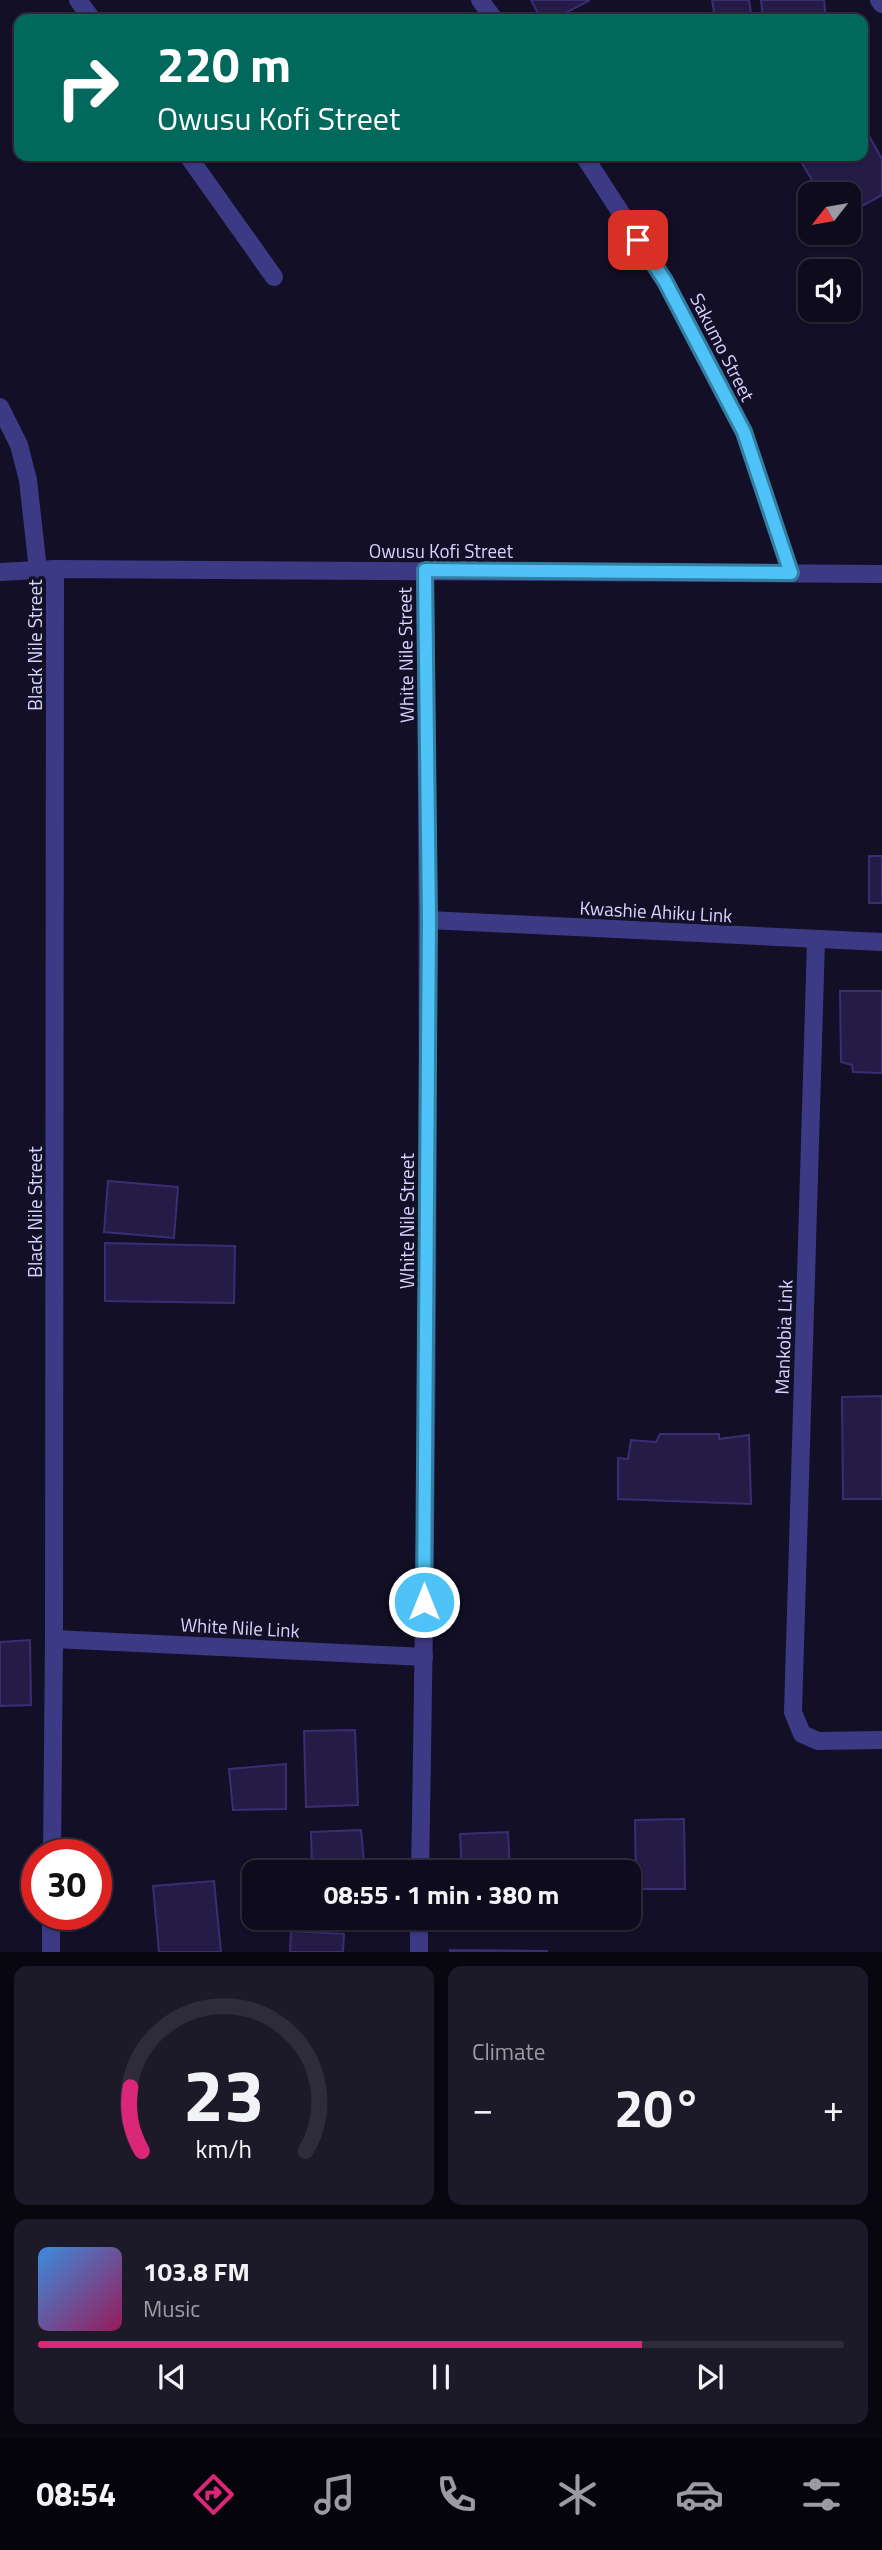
<!DOCTYPE html>
<meta charset="utf-8">
<style>
body{margin:0;font-family:"Titillium Web",sans-serif;background:#1c1929;color:#f1f3f6;height:100vh;display:flex;flex-direction:column;font-size:26px;white-space:nowrap}
*{box-sizing:border-box;margin:0}
p{font-size:23px;color:#9b9ba3}
.icon{flex:none;width:38px;height:38px;fill:none;stroke:currentColor;stroke-width:2;stroke-linecap:round;stroke-linejoin:round}
.map{position:relative;height:1952px;overflow:hidden}
.panel{display:flex;flex-direction:column;gap:14px;padding:14px;background:#08060f;flex:1}
.panel>*{flex:none}
.top-card{position:absolute;left:14px;top:14px;width:854px;height:147px;border-radius:14px;box-shadow:0 2px 5px #0004,0 0 0 2px #2e2b3b;background:#00695c;color:#fff;overflow:hidden}
.needle{width:46px;rotate:239deg}
.buttons{position:absolute;left:798px;top:182px;display:grid;gap:14px}
.buttons a{display:grid;place-items:center;width:63px;height:63px;border-radius:14px;background:#0e0b1c;box-shadow:0 2px 5px #0004,0 0 0 2px #2e2b3b;font-size:35px}
.speed{position:absolute;left:21px;top:1839px;display:flex;gap:14px;font-size:35px;font-weight:700;text-align:center}
.speed>*{display:grid;place-content:center;width:91px;height:91px;border-radius:50%;background:#0e0b1c;box-shadow:0 2px 5px #0004,0 0 0 2px #2e2b3b;line-height:1}
.speed .limit{border:10px solid #d22;background:#fff;color:#111}
.pin{position:absolute;display:grid;place-items:center;width:60px;height:60px;color:#fff;margin:-30px;border-radius:14px;box-shadow:0 4px 10px #0006}
.me{position:absolute;width:77px;margin:-38px;rotate:0deg;stroke-linejoin:round;filter:drop-shadow(0 0 5px #0008)}
.turn{display:flex;align-items:center;gap:24px;height:147px;padding:0 28px;font-size:32px}
.turn .icon{width:91px;height:91px;stroke-width:2.5}
.turn b{display:block;font-size:49px;line-height:60px}
.big{font-size:52px;font-weight:700;line-height:1.1}
.panel .widget{flex:1;display:flex;flex-direction:column;justify-content:center;gap:10px;min-width:0;padding:0 24px;border-radius:14px;background:#1c1929}
.panel .dial{align-items:center;gap:0}
.dial svg{height:182px;overflow:visible;fill:none;stroke:#2e2b3b;stroke-width:7;stroke-linecap:round;text-anchor:middle}
.dial text{fill:#f1f3f6;stroke:none}
.song{display:flex;align-items:center;gap:21px}
.cover{width:84px;height:84px;border-radius:10px;background:linear-gradient(135deg,hsl(210 70% 55%),hsl(330 70% 35%))}
.played{height:7px;border-radius:4px;background:linear-gradient(90deg,#db2777 75%,#2e2b3b 75%)}
.keys{display:flex;justify-content:space-around;direction:ltr}
.heat{display:flex;justify-content:space-between;align-items:center;font-size:38px;direction:ltr}
.panel .tiles{flex:1;display:grid;gap:14px;grid-template-columns:1fr 1fr}
.widget:last-child{grid-column:span 2}
.trip{position:absolute;left:242px;top:1860px;width:399px;height:70px;border-radius:14px;background:#0e0b1c;box-shadow:0 2px 5px #0004,0 0 0 2px #2e2b3b;font-weight:700;line-height:70px;text-align:center}
.tabs{display:flex;height:112px;justify-content:space-around;align-items:center;background:#06040b;color:#9b9ba3}
.tabs .icon{width:49px;height:49px}
.tabs .current{color:#db2777}
.tabs b{font-size:32px;color:#f1f3f6}
.map>svg:first-child{display:block}
.building{fill:#241b47;stroke:#3b2d73;stroke-width:2}
.lines{fill:none;stroke-linecap:round;stroke-linejoin:round}
.street{stroke:#3d3a85;stroke-width:18}
.route-casing{stroke:#337fa1;stroke-width:18}
.route{stroke:#4fc3f7;stroke-width:12}
.labels{text-anchor:middle;dominant-baseline:central;stroke-width:7;stroke-linejoin:round;paint-order:stroke}
.street-label{font-size:19px;fill:#d9d4ff;stroke:#130f26}
</style>
<div class="map">
<svg width="882" height="1952" viewBox="0 0 882 1952">
<rect width="100%" height="100%" fill="#130f26"/>
<g class="building">
<path d="M531 0H590L554 19H541Z"/>
<path d="M712 0H749L752 19H715Z"/>
<path d="M761 0H824L826 19H763Z"/>
<path d="M863 125 882 159V195L849 213V194H820L798 156H863Z"/>
<rect x="869" y="856" width="13" height="47"/>
<path d="M840 991H882V1073L853 1072 852 1065 841 1062Z"/>
<path d="M108 1181 178 1187 174 1238 104 1232Z"/>
<path d="M105 1243 235 1246 234 1303 105 1301Z"/>
<path d="M882 1396V1499H843L842 1397Z"/>
<path d="M660 1434H719V1439L749 1435 751 1504 618 1499V1458L628 1459 631 1440 656 1442Z"/>
<path d="M30 1640 31 1705 0 1706V1642Z"/>
<path d="M355 1730 358 1805 306 1807 304 1731Z"/>
<path d="M286 1764V1809L233 1810 229 1769Z"/>
<path d="M684 1819 685 1889H636L635 1820Z"/>
<path d="M361 1830 365 1872H312L311 1832Z"/>
<path d="M508 1832 510 1872H462L460 1834Z"/>
<path d="M214 1881 221 1952H159L153 1886Z"/>
<path d="M291 1931 344 1934 343 1952H290Z"/>
<path d="M450 1950 547 1951V1952H450Z"/>
</g>
<g class="lines">
<g class="street">
<path d="M78 0 92 19"/>
<path d="M480 0 494 19"/>
<path d="M879 0 882 4"/>
<path d="M188 156 274 277"/>
<path d="M584 156 665 281 744 432 791 573"/>
<path d="M0 407 19 445 28 480 38 570"/>
<path d="M0 572 55 569 882 574"/>
<path d="M429 920 882 942"/>
<path d="M816 941 793 1712 802 1734 818 1741 882 1740"/>
<path d="M54 1639 424 1657"/>
<path d="M52 1855 54 1639 55 569"/>
<path d="M420 1872C428 1439 430 1004 425 571"/>
<path d="M51 1952V1914"/>
<path d="M419 1952V1918"/>
</g>
</g>
<g class="lines">
<g class="route-casing">
<path id="route" d="M424 1602 429 920 425 570 791 573 744 432 665 281 638 240"/>
</g>
<use href="#route" class="route"/>
</g>
<g class="labels">
<g class="street-label">
<text transform="translate(723 347) rotate(63)">Sakumo Street</text>
<text x="441" y="550">Owusu Kofi Street</text>
<text transform="translate(34 645) rotate(-90)">Black Nile Street</text>
<text transform="translate(405 655) rotate(-91)">White Nile Street</text>
<text transform="translate(656 911) rotate(3)">Kwashie Ahiku Link</text>
<text transform="translate(34 1212) rotate(-90)">Black Nile Street</text>
<text transform="translate(406 1221) rotate(-90)">White Nile Street</text>
<text transform="translate(783 1337) rotate(-88)">Mankobia Link</text>
<text transform="translate(240 1627) rotate(3)">White Nile Link</text>
</g>
</g>
</svg>
<div class="buttons">
<a><svg class="needle" viewBox="-14 -14 28 28"><path d="M0-13l5 13h-10z" fill="#e53935"/><path d="M0 13l5-13h-10z" fill="#9b9ba3"/></svg></a>
<a><svg class="icon" aria-label="sound" viewBox="0 0 24 24"><path d="M4 9h4l5-4v14l-5-4H4zM17 9q2 3 0 6"/></svg></a>
</div>
<div class="speed"><div class="limit">30</div></div>
<div class="pin" style="left:638px;top:240px;background:#d93025"><svg class="icon" aria-label="arrive" viewBox="0 0 24 24"><path d="M6 21V4h12l-3 4 3 4H6"/></svg></div>
<svg class="me" style="left:424px;top:1602px" viewBox="-20 -20 40 40"><circle r="17" fill="#4fc3f7" stroke="#fff" stroke-width="3"/><path d="M0-11L8 9 0 5-8 9z" fill="#fff"/></svg>
<div class="trip">08:55 · 1 min · 380 m</div>
<div class="top-card">
<div class="turn"><svg class="icon" aria-label="right" viewBox="0 0 24 24"><path d="M7 20v-9h11M14 6l5 5-5 5"/></svg><div><b>220 m</b>Owusu Kofi Street</div></div>
</div>
</div>
<section class="panel">
<div class="tiles">
<div class="widget dial"><svg viewBox="0 0 100 80">
<path d="M14 69A42 42 0 1 1 86 69"/>
<path d="M14 69A42 42 0 0 1 9 41" stroke="#db2777"/>
<text x="50" y="56" font-size="32" font-weight="700">23</text>
<text x="50" y="72" font-size="11">km/h</text>
</svg></div>
<div class="widget"><p>Climate</p>
<div class="heat"><a>−</a><b class="big">20°</b><a>+</a></div>
</div>
<div class="widget">
<div class="song"><i class="cover"></i><div><b>103.8 FM</b><p>Music</p></div></div>
<div class="played"></div>
<div class="keys"><svg class="icon" aria-label="previous" viewBox="0 0 24 24"><path d="M18 5L8 12l10 7zM5 5v14"/></svg><svg class="icon" aria-label="pause" viewBox="0 0 24 24"><path d="M8 5v14M16 5v14"/></svg><svg class="icon" aria-label="next" viewBox="0 0 24 24"><path d="M6 5l10 7-10 7zM19 5v14"/></svg></div>
</div>
</div>
</section>
<nav class="tabs">
<b>08:54</b>
<svg class="icon current" aria-label="directions" viewBox="0 0 24 24"><path d="M12 3l9 9-9 9-9-9zM9 14v-3h6M13 9l2 2-2 2"/></svg>
<svg class="icon" aria-label="music" viewBox="0 0 24 24"><path d="M9 18V5l10-2v13"/><circle cx="6" cy="18" r="3"/><circle cx="16" cy="16" r="3"/></svg>
<svg class="icon" aria-label="phone" viewBox="0 0 24 24"><path d="M5 4h4l2 5-3 2q2 4 5 5l2-3 5 2v4C11 20 4 13 5 4z"/></svg>
<svg class="icon" aria-label="climate" viewBox="0 0 24 24"><path d="M12 3v18M4 7l16 10M4 17L20 7"/></svg>
<svg class="icon" aria-label="car" viewBox="0 0 24 24"><path d="M5 17H2v-5l4-1 3-4h7l3 4 3 1v5h-3M9 17h6M6 11h13"/><circle cx="7" cy="17" r="2"/><circle cx="17" cy="17" r="2"/></svg>
<svg class="icon" aria-label="filters" viewBox="0 0 24 24"><path d="M4 7h16M4 17h16"/><circle cx="9" cy="7" r="2"/><circle cx="15" cy="17" r="2"/></svg>
</nav>
